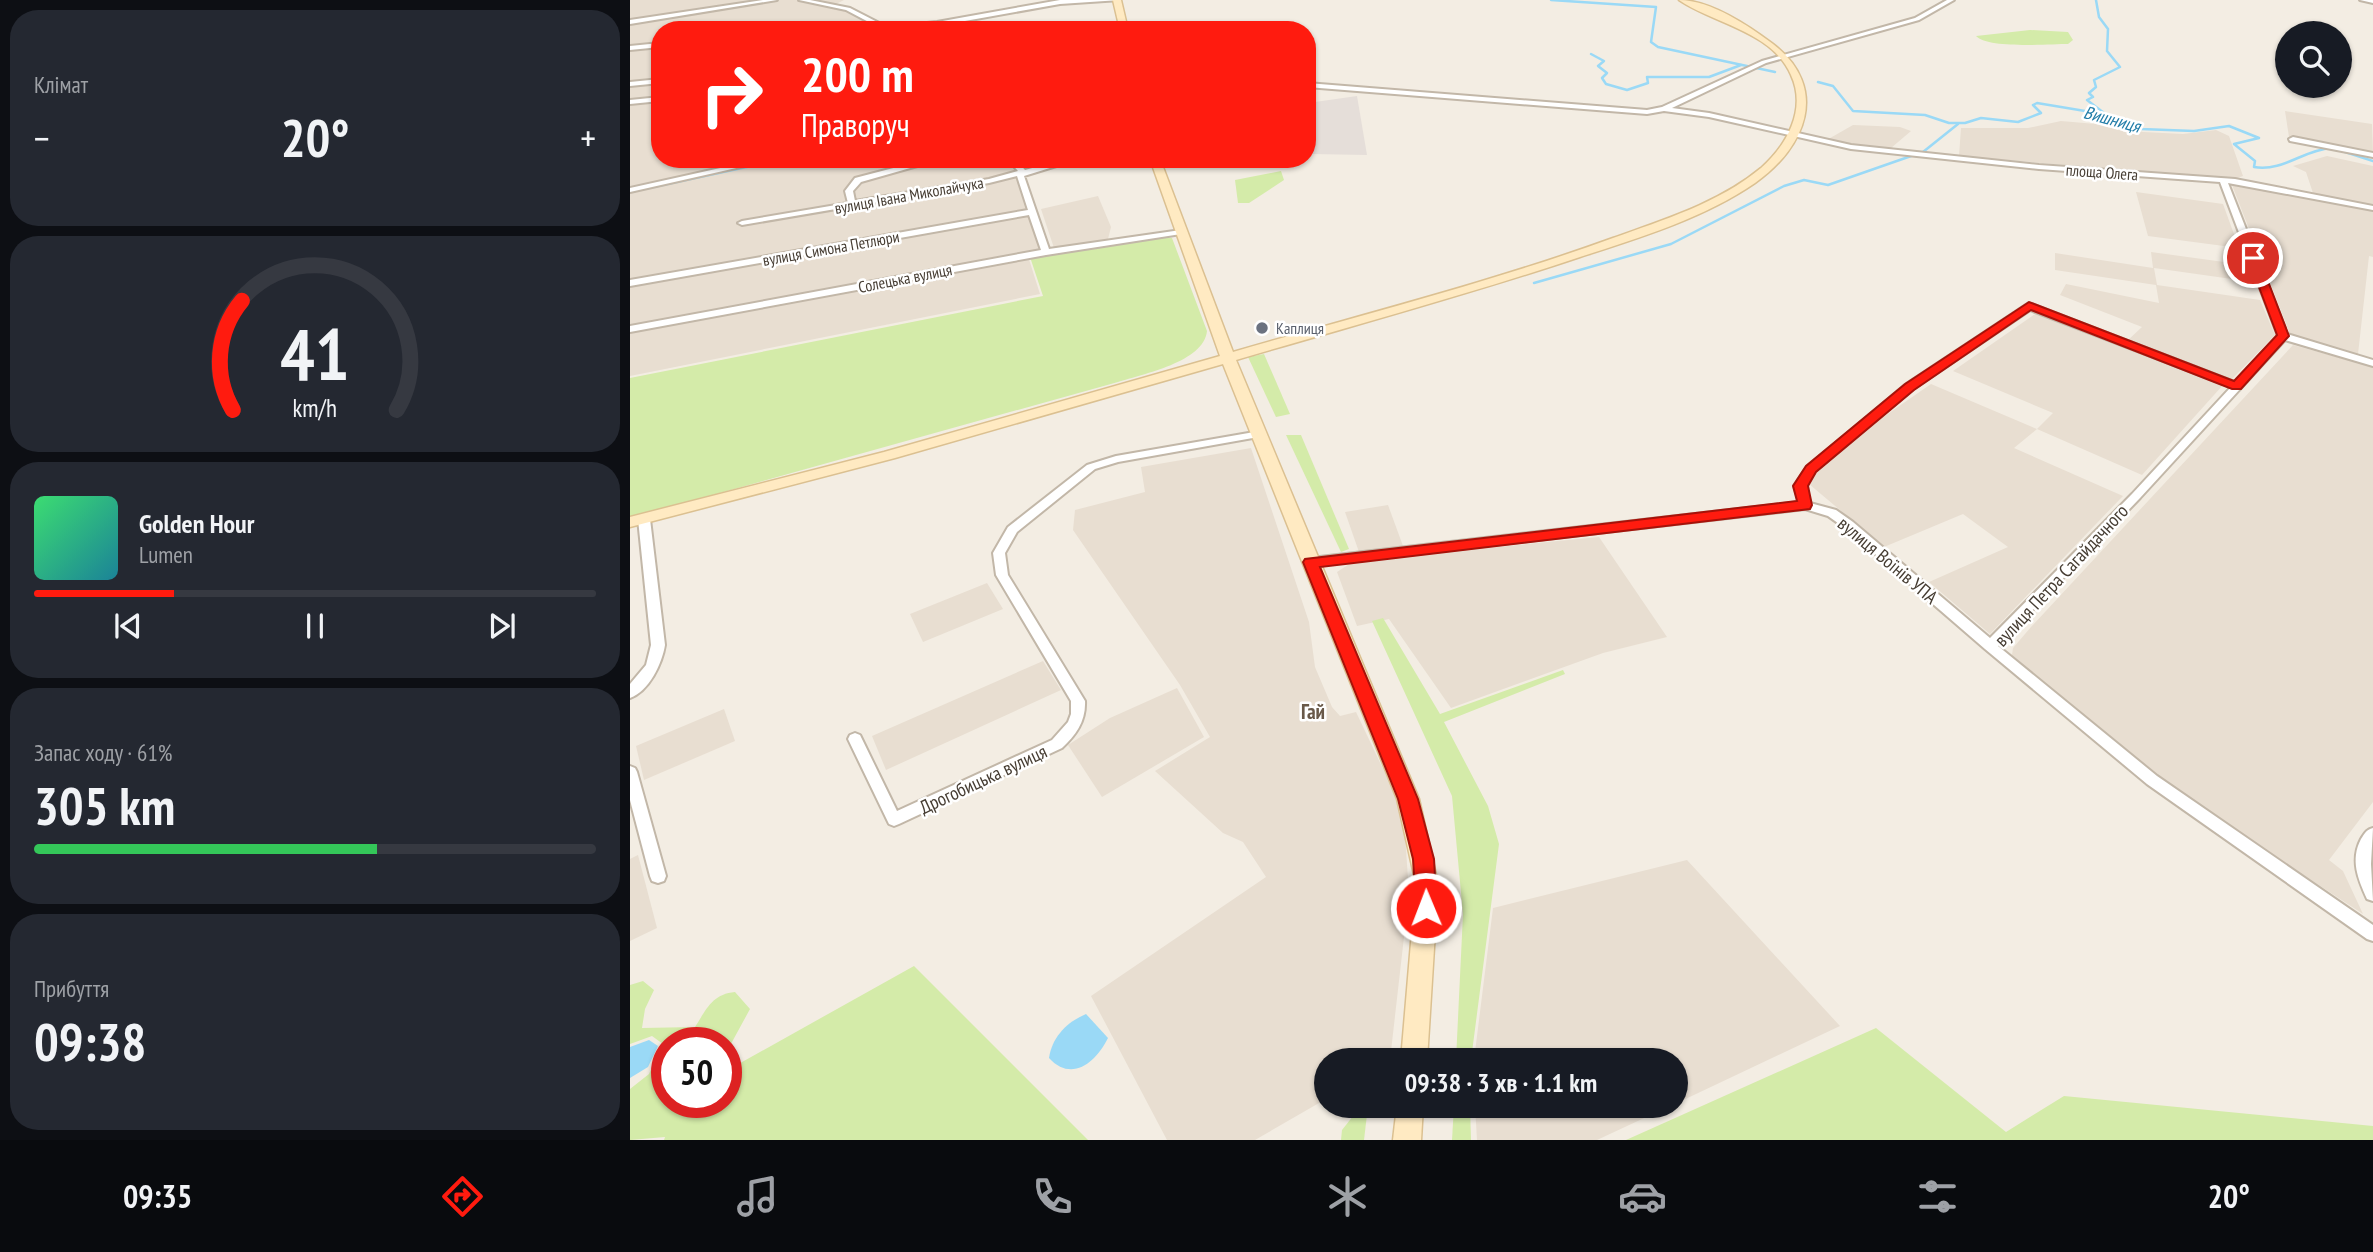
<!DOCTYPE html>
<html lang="uk">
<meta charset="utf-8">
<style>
body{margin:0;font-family:"PT Sans Narrow",sans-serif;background:#242831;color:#f1f3f6;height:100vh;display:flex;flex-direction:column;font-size:26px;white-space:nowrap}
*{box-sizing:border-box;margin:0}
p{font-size:23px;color:#9ea1a6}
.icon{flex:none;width:38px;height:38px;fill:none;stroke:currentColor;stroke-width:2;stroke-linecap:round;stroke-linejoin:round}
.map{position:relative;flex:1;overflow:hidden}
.panel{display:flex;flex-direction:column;gap:10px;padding:10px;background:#0d0f14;width:630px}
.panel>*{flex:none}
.guide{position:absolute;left:21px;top:21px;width:665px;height:147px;border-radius:28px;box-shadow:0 2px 5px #0004;background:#ff1b0f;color:#fff;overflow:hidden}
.fabs{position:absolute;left:1645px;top:21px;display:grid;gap:14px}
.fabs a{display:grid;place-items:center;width:77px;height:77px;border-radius:50%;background:#171b24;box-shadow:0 2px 5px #0004;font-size:35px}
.speed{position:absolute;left:21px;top:1027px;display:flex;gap:14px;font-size:35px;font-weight:700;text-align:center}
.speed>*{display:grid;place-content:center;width:91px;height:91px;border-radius:50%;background:#171b24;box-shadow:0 2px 5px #0004;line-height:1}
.speed .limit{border:10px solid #d22;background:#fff;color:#111}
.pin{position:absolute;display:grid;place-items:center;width:60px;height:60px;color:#fff;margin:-30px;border:4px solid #fff;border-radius:50%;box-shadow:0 2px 7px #0007}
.me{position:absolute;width:77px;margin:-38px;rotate:359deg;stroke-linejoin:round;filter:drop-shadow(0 0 5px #0008)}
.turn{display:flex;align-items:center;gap:24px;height:147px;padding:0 35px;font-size:32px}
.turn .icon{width:91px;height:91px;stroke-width:2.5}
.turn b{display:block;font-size:49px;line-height:60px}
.big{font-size:52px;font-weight:700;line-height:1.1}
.panel .widget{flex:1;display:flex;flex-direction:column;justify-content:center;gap:10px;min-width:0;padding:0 24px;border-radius:28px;background:#242831}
.panel .dial{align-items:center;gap:0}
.dial svg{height:182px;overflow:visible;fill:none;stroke:#363941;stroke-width:7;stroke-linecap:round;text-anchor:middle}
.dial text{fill:#f1f3f6;stroke:none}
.song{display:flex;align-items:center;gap:21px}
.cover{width:84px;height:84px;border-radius:10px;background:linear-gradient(135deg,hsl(140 70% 55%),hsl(190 70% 35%))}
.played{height:7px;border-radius:4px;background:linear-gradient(90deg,#ff1b0f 25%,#363941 25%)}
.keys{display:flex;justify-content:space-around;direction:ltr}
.heat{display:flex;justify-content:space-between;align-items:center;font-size:38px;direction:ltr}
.charge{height:10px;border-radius:5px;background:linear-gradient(90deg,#34c759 61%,#363941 0)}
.trip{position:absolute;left:684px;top:1048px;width:374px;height:70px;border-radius:35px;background:#171b24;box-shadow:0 2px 5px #0004;font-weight:700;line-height:70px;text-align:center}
.tabs{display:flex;height:112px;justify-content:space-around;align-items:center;background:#090b0e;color:#9ea1a6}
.tabs .icon{width:49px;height:49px}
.tabs .selected{color:#ff1b0f}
.tabs b{font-size:32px;color:#f1f3f6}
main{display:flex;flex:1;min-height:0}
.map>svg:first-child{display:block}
.residential{fill:#e8ded1}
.industrial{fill:#e5ded9}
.green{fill:#d4eba9}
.water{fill:#9ad9f6}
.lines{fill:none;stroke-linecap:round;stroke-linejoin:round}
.stream{stroke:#9ad9f6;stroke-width:2.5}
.street-casing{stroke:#c2b7a8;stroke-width:4}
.secondary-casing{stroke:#dbc091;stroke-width:3}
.street{fill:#fff;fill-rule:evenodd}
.secondary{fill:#ffeac2;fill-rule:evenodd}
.route{fill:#ff1b0f;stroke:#a6120a;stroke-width:2}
.worship-dot{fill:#6b7280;stroke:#fff;stroke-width:2.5}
.labels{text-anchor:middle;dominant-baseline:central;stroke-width:5;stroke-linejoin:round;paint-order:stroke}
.far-street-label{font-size:16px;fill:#463d33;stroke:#fff}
.far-worship-label{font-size:16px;fill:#5b616d;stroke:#fff;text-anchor:start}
.far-water-label{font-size:18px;font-style:italic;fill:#227da8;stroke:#fff}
.street-label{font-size:19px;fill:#463d33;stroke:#fff}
.neighbourhood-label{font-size:21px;font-weight:bold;fill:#695949;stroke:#fff}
</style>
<main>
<section class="panel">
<div class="widget"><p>Клімат</p>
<div class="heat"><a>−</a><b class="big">20°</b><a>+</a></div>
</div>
<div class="widget dial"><svg viewBox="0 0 100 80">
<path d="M14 69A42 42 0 1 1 86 69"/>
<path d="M14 69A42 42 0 0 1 18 21" stroke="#ff1b0f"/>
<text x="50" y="56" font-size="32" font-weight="700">41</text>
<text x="50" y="72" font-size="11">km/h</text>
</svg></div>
<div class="widget">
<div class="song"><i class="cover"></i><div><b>Golden Hour</b><p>Lumen</p></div></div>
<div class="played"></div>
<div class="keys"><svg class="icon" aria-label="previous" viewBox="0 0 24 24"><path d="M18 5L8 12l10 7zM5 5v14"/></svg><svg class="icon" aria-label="pause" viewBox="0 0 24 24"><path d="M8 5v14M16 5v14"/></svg><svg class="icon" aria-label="next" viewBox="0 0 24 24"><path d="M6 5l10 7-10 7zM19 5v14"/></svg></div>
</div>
<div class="widget"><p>Запас ходу · 61%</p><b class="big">305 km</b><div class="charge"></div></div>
<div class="widget"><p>Прибуття</p><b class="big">09:38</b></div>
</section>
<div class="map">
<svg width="1743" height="1140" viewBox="0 0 1743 1140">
<rect width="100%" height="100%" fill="#f3ede3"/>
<g class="residential">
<path d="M0 0H214L202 6 228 17 244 30H30V159H436L386 174 411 250 397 253 410 294 0 376Z"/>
<path d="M1655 111 1742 124 1743 154 1659 137Z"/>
<path d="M1431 121 1489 126 1513 132 1553 134 1586 130 1599 136 1613 176 1604 179 1567 176 1329 156 1331 128H1398Z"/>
<path d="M1223 125 1270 127 1281 131 1261 148 1195 141Z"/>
<path d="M1697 156 1743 166V206L1683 193 1676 172 1663 166Z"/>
<path d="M1602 185 1651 191 1743 211V257L1739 256 1728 354 1660 334Z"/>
<path d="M1506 192 1593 204 1609 248 1518 236Z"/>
<path d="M468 196 481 227 478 239 424 248 411 209Z"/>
<path d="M1521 252 1616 265 1623 282 1524 268 1527 285 1630 300 1645 335 1600 381 1496 342 1512 327 1430 295 1436 284 1529 303 1526 285 1425 270V253L1523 268Z"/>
<path d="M1405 314 1593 385 1512 475 1407 429 1384 448 1493 496 1360 634 1299 582 1378 547 1333 514 1254 547 1179 484 1182 477 1249 420 1301 384 1407 429 1423 413 1323 371Z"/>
<path d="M1663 345 1743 367V802L1699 860 1713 871 1733 914 1547 792 1491 749 1382 655 1383 648 1401 627Z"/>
<path d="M621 448 679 622 685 667 702 707 710 716 726 712 765 794 775 834 778 879 774 937 760 1060H696V1099L625 1140H537L461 996 636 877 613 842 593 833 525 771 580 737 550 685 443 530 445 510 515 492 511 467Z"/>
<path d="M758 505 773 546 729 552 715 512Z"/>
<path d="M969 537 1037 637 973 653 821 708 759 619 727 626 707 572 724 561Z"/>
<path d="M357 583 373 609 293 642 280 614Z"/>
<path d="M413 661 431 690 256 770 242 736Z"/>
<path d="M547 688 574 737 472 797 438 745 480 718Z"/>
<path d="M94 709 105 741 14 780 6 746Z"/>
<path d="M8 855 27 928 0 941V859Z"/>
<path d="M1057 860 1210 1026 1047 1103 1046 1060H844L863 908Z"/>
<path d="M845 1106H1040L967 1140H847Z"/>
</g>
<path class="industrial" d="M727 96 737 155 681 154 677 150 678 103Z"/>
<g class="green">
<path d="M1400 30 1438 32 1443 40 1438 44C1418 44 1358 49 1346 36Z"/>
<path d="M651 171 654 180 619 203H608L605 180Z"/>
<path d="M535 237 542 238 577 331C574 362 513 374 488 382L0 518V378L413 296 400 257Z"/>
<path d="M634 354 660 414 646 417 618 357Z"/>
<path d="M656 435H671L719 549 711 552Z"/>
<path d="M753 618 810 714 933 670 935 674 814 722 858 806 869 844 841 1060H826L833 914 822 796 742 621Z"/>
<path d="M284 966 458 1140H34L35 1137 0 1140V1089L19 1074 33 1044 22 1036 0 1044V985L13 981 24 990 15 1009 12 1028 65 1027C76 1010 82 994 105 992L120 1009 96 1053V1043H37V1102H96V1071Z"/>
<path d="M1246 1028 1376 1132 1434 1096 1743 1126V1140H996Z"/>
<path d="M731 1106H738L734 1140H711L712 1130Z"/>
<path d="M824 1106H840L841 1140H822Z"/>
</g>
<g class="water">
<path d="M456 1014 478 1038C466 1062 442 1083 419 1058 422 1037 437 1022 456 1014Z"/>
<path d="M19 1040 28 1046 18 1067 0 1078V1047Z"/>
</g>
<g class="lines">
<g class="stream">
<path d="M921 0 1026 7 1021 42 1028 47 1145 72"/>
<path d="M1466 0 1469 17 1478 29 1477 51 1490 67 1464 80 1466 87 1459 93 1463 97 1457 100 1474 113"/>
<path d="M961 54 974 61 968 66 977 73 972 78 976 84 997 90 1018 83 1017 77H1079L1111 65"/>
<path d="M1188 82 1203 86 1223 111 1295 115 1319 123H1335L1351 118 1388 122 1411 113 1403 105 1407 103 1479 115 1511 129 1564 131 1599 126 1629 138 1604 144 1625 161 1624 167C1653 172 1673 150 1701 148"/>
<path d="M1709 150 1743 161"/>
<path d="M1293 152 1328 124"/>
<path d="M133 163 152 160"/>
<path d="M0 192 126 165"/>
<path d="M904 283 1041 244 1154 186 1174 180 1198 185 1284 155"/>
</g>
<g class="street-casing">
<g id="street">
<path d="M133 0H147L0 24V20Z"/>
<path d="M169 0H180L220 8 257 27 307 22 430 0H490L430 4 307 26 240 30 250 28 216 10Z"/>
<path d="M1317 0H1324L1289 20 1136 63 1042 108 1079 113 1221 145 1409 165 1605 179 1743 206V210L1598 183 1657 334 1743 360V366L1655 340 1510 498 1368 646 1527 776 1743 925V941L1737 939 1517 784 1355 649 1215 528 1198 516 1175 509 681 566 675 562 681 558 1169 502 1164 486 1177 467 1275 385 1399 303 1605 382 1648 336 1590 182 1409 169 1221 149 1079 117 1034 111 1017 114 677 87V83L1017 110 1032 107 1132 61 1285 18ZM1400 310 1601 387 1502 494 1360 638 1223 522 1206 510 1180 503 1176 486 1185 471 1283 389Z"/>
<path d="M1730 0H1743V3Z"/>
<path d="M30 43V47L0 50V46Z"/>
<path d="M30 79V83L0 86V82Z"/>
<path d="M30 97V101L0 104V100Z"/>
<path d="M1663 137 1743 153V157L1660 141 1659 139Z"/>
<path d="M131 159H146L0 192V188Z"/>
<path d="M298 159H312L231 182 223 191 225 201 359 179 388 171 377 159H385L395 170 435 159H449L394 176 419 249 551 230 555 232 551 234 416 255 0 332V326L411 250 399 215 0 286V280L398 210 387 176 359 183 112 225 108 223 112 221 218 203 215 191 225 178Z"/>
<path d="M630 431 635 434 634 436 488 462 465 469 387 532 375 553 378 575 455 701C456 721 446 735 432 748L269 824 264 826 259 824 218 739 220 735 225 733 230 735 267 811 422 740 438 722 441 714V701L366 575 363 553 378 527 457 465 486 456Z"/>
<path d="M14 515 20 519 35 645C32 664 19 691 0 698V684L16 665 21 645 8 519Z"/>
<path d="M0 766 5 768 7 772 36 876 34 881 28 883 22 881 20 876 0 800Z"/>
<path d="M1743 828 1741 864 1743 901 1737 899C1728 879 1720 860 1731 839 1735 833 1736 830 1743 828Z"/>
</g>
</g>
<g class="secondary-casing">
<g id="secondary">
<path d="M483 0H491L498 30H490Z"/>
<path d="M1049 0C1081 0 1119 26 1143 44 1200 88 1176 147 1125 183 1074 218 1009 238 950 257 837 295 721 326 606 360L789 799 808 884 797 1060H771L786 884 767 799 593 364 265 458 0 527V517L254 452 590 356 520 159H530L603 352C730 315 859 283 983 238 1033 220 1089 203 1131 168 1157 145 1177 109 1161 75 1142 31 1084 24 1049 0Z"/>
<path d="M767 1106H793L791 1140H763Z"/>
</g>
</g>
<use href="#street" class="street"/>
<use href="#secondary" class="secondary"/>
</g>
<path class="route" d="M1623 255 1629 258 1659 336 1611 389H1602L1401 310 1284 390 1186 472 1178 486 1182 505 1180 509 690 567 788 799 804 859 807 908 804 915 796 917 789 915 786 908 783 859 768 799 673 562 675 559 1167 501 1163 486 1176 466 1275 384 1399 302 1604 381 1647 335 1618 258Z"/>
<circle class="worship-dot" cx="632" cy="328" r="7"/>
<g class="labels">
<g class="far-street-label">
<text transform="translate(1472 172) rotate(4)">площа Олега</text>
<text transform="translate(279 195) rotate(-10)">вулиця Івана Миколайчука</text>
<text transform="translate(201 248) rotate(-10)">вулиця Симона Петлюри</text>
<text transform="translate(275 278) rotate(-11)">Солецька вулиця</text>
</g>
<g class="far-worship-label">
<text x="646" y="328">Каплиця</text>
</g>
<g class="far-water-label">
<text transform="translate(1482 119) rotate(15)">Вишниця</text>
</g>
<g class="street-label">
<text transform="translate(1258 560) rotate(40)">вулиця Воїнів УПА</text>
<text transform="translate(1431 575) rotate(-47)">вулиця Петра Сагайдачного</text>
<text transform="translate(353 779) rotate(-25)">Дрогобицька вулиця</text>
</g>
<g class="neighbourhood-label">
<text x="683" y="711">Гай</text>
</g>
</g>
</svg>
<div class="fabs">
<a><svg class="icon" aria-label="search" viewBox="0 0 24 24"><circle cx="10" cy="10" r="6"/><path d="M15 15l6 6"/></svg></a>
</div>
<div class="speed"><div class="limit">50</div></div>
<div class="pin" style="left:1623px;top:258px;background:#d93025"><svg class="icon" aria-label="arrive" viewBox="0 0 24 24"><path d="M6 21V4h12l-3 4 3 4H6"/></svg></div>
<svg class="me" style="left:796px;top:908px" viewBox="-20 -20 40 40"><circle r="17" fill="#ff1b0f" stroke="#fff" stroke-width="3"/><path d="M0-11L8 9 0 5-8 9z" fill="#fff"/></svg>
<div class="trip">09:38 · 3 хв · 1.1 km</div>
<div class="guide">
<div class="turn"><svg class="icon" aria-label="right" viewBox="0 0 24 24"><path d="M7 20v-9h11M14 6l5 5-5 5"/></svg><div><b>200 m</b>Праворуч</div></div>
</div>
</div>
</main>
<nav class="tabs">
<b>09:35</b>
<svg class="icon selected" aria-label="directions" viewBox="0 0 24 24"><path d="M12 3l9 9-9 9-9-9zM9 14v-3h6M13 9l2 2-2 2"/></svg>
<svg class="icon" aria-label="music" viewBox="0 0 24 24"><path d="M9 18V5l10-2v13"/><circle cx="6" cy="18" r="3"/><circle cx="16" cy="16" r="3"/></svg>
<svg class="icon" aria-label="phone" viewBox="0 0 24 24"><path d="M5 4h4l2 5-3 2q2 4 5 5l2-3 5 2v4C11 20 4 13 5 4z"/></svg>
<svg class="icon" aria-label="climate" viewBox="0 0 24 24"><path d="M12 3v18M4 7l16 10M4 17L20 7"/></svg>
<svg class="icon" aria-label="car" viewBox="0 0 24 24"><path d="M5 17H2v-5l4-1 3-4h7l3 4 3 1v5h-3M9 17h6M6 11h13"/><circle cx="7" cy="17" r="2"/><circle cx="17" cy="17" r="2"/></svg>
<svg class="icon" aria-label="filters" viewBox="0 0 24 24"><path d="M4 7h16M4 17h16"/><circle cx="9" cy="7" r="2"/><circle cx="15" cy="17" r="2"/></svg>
<b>20°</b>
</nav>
